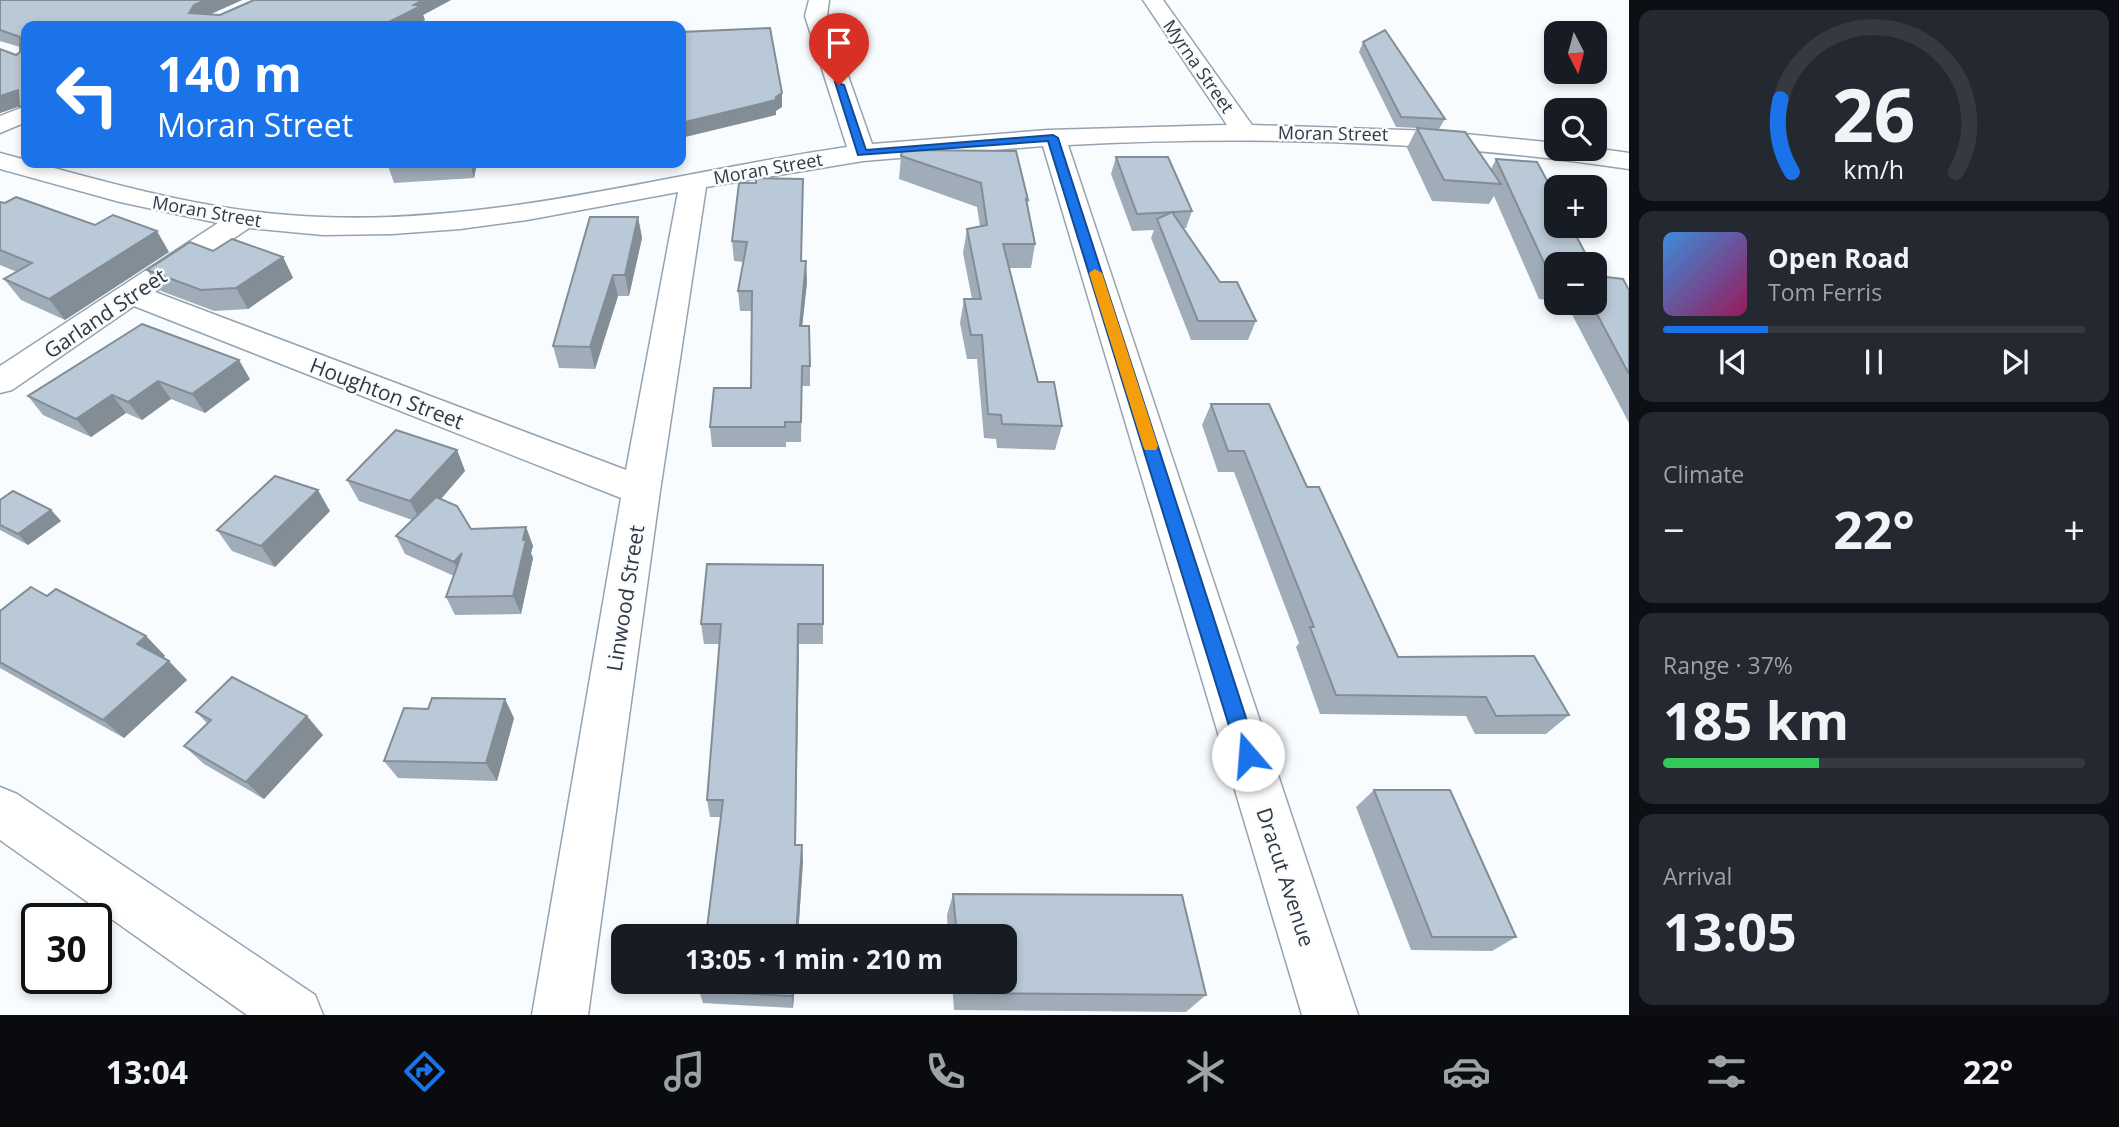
<!DOCTYPE html>
<meta charset="utf-8">
<style>
body{margin:0;font-family:"Open Sans",sans-serif;background:#242831;color:#f1f3f6;height:100vh;display:flex;flex-direction:column;font-size:26px;white-space:nowrap}
*{box-sizing:border-box;margin:0}
p{font-size:23px;color:#9ea1a6}
.icon{flex:none;width:38px;height:38px;fill:none;stroke:currentColor;stroke-width:2;stroke-linecap:round;stroke-linejoin:round}
.map{position:relative;flex:1;overflow:hidden}
.panel{display:flex;flex-direction:column;gap:10px;padding:10px;background:#0d0f14;width:490px}
.panel>*{flex:none}
.top-card{position:absolute;left:21px;top:21px;width:665px;height:147px;border-radius:14px;box-shadow:0 4px 10px #0003;background:#1a73e8;color:#fff;overflow:hidden}
.needle{width:46px;rotate:174deg}
.controls{position:absolute;left:1544px;top:21px;display:grid;gap:14px}
.controls a{display:grid;place-items:center;width:63px;height:63px;border-radius:14px;background:#171b24;box-shadow:0 4px 10px #0003;font-size:35px}
.speed{position:absolute;left:21px;top:903px;display:flex;gap:14px;font-size:35px;font-weight:700;text-align:center}
.speed>*{display:grid;place-content:center;width:91px;height:91px;border-radius:50%;background:#171b24;box-shadow:0 4px 10px #0003;line-height:1}
.speed .limit{border:4px solid #111;border-radius:10px;background:#fff;color:#111}
.pin{position:absolute;display:grid;place-items:center;width:60px;height:60px;color:#fff;margin:-72px -30px;border-radius:50% 50% 50% 0;rotate:-45deg;box-shadow:0 0 7px #0007}
.pin .icon{rotate:45deg}
.me{position:absolute;width:77px;margin:-38px;rotate:342deg;stroke-linejoin:round;filter:drop-shadow(0 0 5px #0008)}
.turn{display:flex;align-items:center;gap:24px;height:147px;padding:0 21px;font-size:32px}
.turn .icon{width:91px;height:91px;stroke-width:2.5}
.turn b{display:block;font-size:49px;line-height:60px}
.big{font-size:52px;font-weight:700;line-height:1.1}
.panel .card{flex:1;display:flex;flex-direction:column;justify-content:center;gap:10px;min-width:0;padding:0 24px;border-radius:14px;background:#242831}
.panel .dial{align-items:center;gap:0}
.dial svg{height:182px;overflow:visible;fill:none;stroke:#363941;stroke-width:7;stroke-linecap:round;text-anchor:middle}
.dial text{fill:#f1f3f6;stroke:none}
.song{display:flex;align-items:center;gap:21px}
.cover{width:84px;height:84px;border-radius:10px;background:linear-gradient(135deg,hsl(210 70% 55%),hsl(330 70% 35%))}
.played{height:7px;border-radius:4px;background:linear-gradient(90deg,#1a73e8 25%,#363941 25%)}
.keys{display:flex;justify-content:space-around;direction:ltr}
.heat{display:flex;justify-content:space-between;align-items:center;font-size:38px;direction:ltr}
.charge{height:10px;border-radius:5px;background:linear-gradient(90deg,#34c759 37%,#363941 0)}
.trip{position:absolute;left:611px;top:924px;width:406px;height:70px;border-radius:14px;background:#171b24;box-shadow:0 4px 10px #0003;font-weight:700;line-height:70px;text-align:center}
.tab-bar{display:flex;height:112px;justify-content:space-around;align-items:center;background:#090b0e;color:#9ea1a6}
.tab-bar .icon{width:49px;height:49px}
.tab-bar .on{color:#1a73e8}
.tab-bar b{font-size:32px;color:#f1f3f6}
main{display:flex;flex:1;min-height:0}
.map>svg:first-child{display:block}
.lines{fill:none;stroke-linecap:round;stroke-linejoin:round}
.street-casing{stroke:#95a3b0;stroke-width:3}
.street{fill:#fff;fill-rule:evenodd}
.wall{fill:#a0adb9}
.shaded-wall{fill:#828d96}
.building{fill:#bac9d7;stroke:#828d96;stroke-width:2}
.route{fill:#1a73e8;stroke:#114b97;stroke-width:2}
.slow{fill:#f59e0b}
.labels{text-anchor:middle;dominant-baseline:central;stroke-width:5;stroke-linejoin:round;paint-order:stroke}
.far-street-label{font-size:18px;fill:#32383e;stroke:#f9fcff}
.street-label{font-size:21px;fill:#32383e;stroke:#f9fcff}
</style>
<main>
<div class="map">
<svg width="1629" height="1015" viewBox="0 0 1629 1015">
<rect width="100%" height="100%" fill="#f9fcff"/>
<g class="lines">
<g class="street-casing">
<g id="street">
<path d="M809 0H829L827 16 872 144 1048 130 1227 125 1143 0H1163L1252 125 1434 131 1556 143V149L1594 148 1629 153V169C1442 141 1256 135 1068 145L1358 1015H1302L1043 146 863 161 706 187 660 491 588 1015H532L621 498 134 306 12 390 0 393V366L218 223 120 202 0 169V153L26 160V163H36C129 189 224 214 322 217 499 224 673 172 847 147L805 16ZM678 192 626 470 155 292 249 228 323 235 392 234 460 229 527 220Z"/>
<path d="M26 106V122L0 133V116Z"/>
<path d="M0 787 17 794 315 995 323 1015H247L0 840Z"/>
</g>
</g>
<use href="#street" class="street"/>
</g>
<g class="wall">
<path d="M0 0H242L210 14 220 15 254 0H451L423 15 425 20 412 26H26V117L20 106 0 113 16 55 20 52V47L0 41Z"/>
<path d="M1363 42 1445 119 1439 129 1396 127 1359 52Z"/>
<path d="M1417 128 1491 169 1496 159 1556 264V301L1539 299 1494 196 1489 204 1432 201 1407 148Z"/>
<path d="M901 156 1028 200 1027 206 1035 244 1031 268H1009L1038 382 1062 426 1055 450 997 448 996 439 984 438 977 359H967L960 323 964 299H972L963 253 967 229 980 226 977 207 899 179Z"/>
<path d="M1116 157 1192 211 1186 228H1183L1220 282 1256 321 1248 340H1191L1151 238 1154 230 1132 231 1111 174Z"/>
<path d="M387 163H477L474 178 394 183Z"/>
<path d="M803 179 801 261H806L807 282 802 326 810 366V386H802L801 442H786V447H712L710 427 751 388 752 311H740L738 291 743 262 734 261 732 241 756 183Z"/>
<path d="M0 202 169 252 65 320 21 300 4 279 17 272 0 265Z"/>
<path d="M638 217 642 238 629 296H618L595 369 559 368 553 346Z"/>
<path d="M213 251 283 257 293 278 248 309 214 311 161 291 147 270Z"/>
<path d="M1598 276 1629 290V423L1566 303H1594Z"/>
<path d="M142 324 250 379 205 413 171 399 142 420 126 413 91 437 43 415 28 396Z"/>
<path d="M1211 404 1307 487 1398 657 1569 715 1546 734H1475L1466 716 1320 714 1296 647 1299 643 1234 472H1218L1202 425Z"/>
<path d="M457 450 465 471 441 499 471 529 526 527 533 546 531 553 533 558 521 614 455 615 446 597 454 576 405 554 396 536 412 520 359 501 347 480Z"/>
<path d="M0 500 51 510 61 521 28 545 0 530Z"/>
<path d="M330 511 275 567 232 551 217 530Z"/>
<path d="M823 565V644H799L796 845H802L803 861 798 936H706L721 817H710L707 800 719 644H704L701 624Z"/>
<path d="M47 596 146 636 165 656 163 658 187 680 124 738 0 668V611Z"/>
<path d="M196 712 323 735 264 799 204 764 184 746 207 723Z"/>
<path d="M514 718 497 781 398 778 384 761Z"/>
<path d="M1374 790 1516 937 1492 951 1411 950 1356 807Z"/>
<path d="M953 894 1206 995 1186 1012 954 1010 952 982H1004V936H948L947 915Z"/>
<path d="M700 982H795L793 1008 703 1003 699 991Z"/>
</g>
<g class="shaded-wall">
<path d="M206 0H242L200 19 189 13 194 5Z"/>
<path d="M423 0H451L423 15 425 20 412 26H381Z"/>
<path d="M18 90 26 104 0 113V96Z"/>
<path d="M782 93V107L776 111V97Z"/>
<path d="M776 100V115L681 138V123Z"/>
<path d="M470 163H477L474 178Z"/>
<path d="M638 217 642 238 629 296 625 275Z"/>
<path d="M157 231 169 252 65 320 49 299Z"/>
<path d="M283 257 293 278 248 309 236 288Z"/>
<path d="M806 261 807 282 800 346V326Z"/>
<path d="M613 275 618 296 595 369 590 347Z"/>
<path d="M239 360 250 379 205 413 192 394Z"/>
<path d="M158 381 171 399 142 420 128 402Z"/>
<path d="M112 395 126 413 91 437 76 419Z"/>
<path d="M457 450 465 471 421 522 410 501Z"/>
<path d="M318 490 330 511 275 567 261 546Z"/>
<path d="M51 510 61 521 28 545 18 534Z"/>
<path d="M526 527 533 546 531 553 533 558 521 614 513 596Z"/>
<path d="M462 553V580L454 562Z"/>
<path d="M798 624 799 644 795 861V845Z"/>
<path d="M146 636 165 656 156 663 137 644Z"/>
<path d="M169 661 187 680 124 738 103 720Z"/>
<path d="M505 699 514 718 497 781 486 763Z"/>
<path d="M307 716 323 735 264 799 246 782Z"/>
<path d="M802 845 803 861 798 936H796Z"/>
<path d="M793 982H795L793 1008 792 996Z"/>
</g>
<g class="building">
<path d="M0 0H206L194 5 189 13 220 15 254 0H423L414 5 421 6 381 26H26V107L19 106 18 90 0 96V49L16 55 20 52V37L0 30Z"/>
<path d="M770 28 782 93 776 97V100L681 123V32Z"/>
<path d="M1385 30 1445 119 1401 117 1363 42Z"/>
<path d="M1417 128 1465 132 1501 184 1444 180Z"/>
<path d="M902 150 1016 151 1028 200 1026 199 1035 244H1003L1038 382H1054L1062 426 1002 424 1001 415 988 414 982 335H971L964 299H981L967 229 987 225 981 183 901 156Z"/>
<path d="M1116 157H1168L1192 211 1137 214Z"/>
<path d="M1496 159 1537 162 1556 197V226H1571L1591 264H1556V280H1552Z"/>
<path d="M756 178 803 179 801 261H806L800 326H809L810 366H802L801 422H785V427H710L714 388H751L752 291H738L747 242 732 241 739 183H756Z"/>
<path d="M16 197 95 225 113 215 157 231 49 299 4 279 32 263 0 250V202L5 203Z"/>
<path d="M1172 212 1220 282H1237L1256 321H1198L1157 219Z"/>
<path d="M590 217H638L625 275H613L590 347 553 346Z"/>
<path d="M232 239 283 257 236 288 201 290 147 270 190 242 213 251Z"/>
<path d="M1594 270 1598 276 1623 279 1629 290V374L1591 303H1594Z"/>
<path d="M142 324 239 360 192 394 158 381 128 402 112 395 76 419 28 396Z"/>
<path d="M1211 404H1269L1307 487H1319L1398 657 1534 656 1569 715 1496 716 1486 697 1336 695 1310 627H1314L1244 451H1228Z"/>
<path d="M396 430 457 450 410 501 347 480Z"/>
<path d="M275 476 318 490 261 546 217 530Z"/>
<path d="M13 491 51 510 18 534 0 525V500Z"/>
<path d="M436 497 457 506 471 529 526 527 523 540H526L513 596 446 597 462 553 454 562 396 536Z"/>
<path d="M707 564 823 565V624H798L795 845H802L796 936H706L723 800H707L721 624H701Z"/>
<path d="M31 587 47 596 56 589 146 636 137 644 169 661 103 720 0 662V611Z"/>
<path d="M232 677 307 716 246 782 184 746 211 720 196 712Z"/>
<path d="M432 698 505 699 486 763 384 761 404 708 428 709Z"/>
<path d="M1374 790H1450L1516 937H1432Z"/>
<path d="M953 894 1182 895 1206 995 962 993 961 982H1004V936H957Z"/>
<path d="M700 982H793L792 996 699 991Z"/>
</g>
<path class="route" d="M835 82 844 85 866 150 1053 135 1058 138 1258 755 1255 762 1248 764 1241 762 1238 755 1048 141 858 155Z"/>
<path class="slow" d="M1095 269 1102 273 1158 446 1156 450H1145L1143 446 1089 273Z"/>
<g class="labels">
<g class="far-street-label">
<text transform="translate(1199 66) rotate(55)">Myrna Street</text>
<text transform="translate(1333 133) rotate(1)">Moran Street</text>
<text transform="translate(768 168) rotate(-10)">Moran Street</text>
<text transform="translate(207 211) rotate(10)">Moran Street</text>
</g>
<g class="street-label">
<text transform="translate(105 313) rotate(-34)">Garland Street</text>
<text transform="translate(387 393) rotate(21)">Houghton Street</text>
<text transform="translate(625 598) rotate(-81)">Linwood Street</text>
<text transform="translate(1286 877) rotate(72)">Dracut Avenue</text>
</g>
</g>
</svg>
<div class="controls">
<a><svg class="needle" viewBox="-14 -14 28 28"><path d="M0-13l5 13h-10z" fill="#e53935"/><path d="M0 13l5-13h-10z" fill="#9ea1a6"/></svg></a>
<a><svg class="icon" aria-label="search" viewBox="0 0 24 24"><circle cx="10" cy="10" r="6"/><path d="M15 15l6 6"/></svg></a>
<a>+</a>
<a>−</a>
</div>
<div class="speed"><div class="limit">30</div></div>
<div class="pin" style="left:839px;top:85px;background:#d93025"><svg class="icon" aria-label="arrive" viewBox="0 0 24 24"><path d="M6 21V4h12l-3 4 3 4H6"/></svg></div>
<svg class="me" style="left:1248px;top:755px" viewBox="-20 -20 40 40"><circle r="19" fill="#fff"/><path d="M0-13L10 11 0 6-10 11z" fill="#1a73e8"/></svg>
<div class="trip">13:05 · 1 min · 210 m</div>
<div class="top-card">
<div class="turn"><svg class="icon" aria-label="left" viewBox="0 0 24 24"><path d="M17 20v-9H6M10 6l-5 5 5 5"/></svg><div><b>140 m</b>Moran Street</div></div>
</div>
</div>
<section class="panel">
<div class="card dial"><svg viewBox="0 0 100 80">
<path d="M14 69A42 42 0 1 1 86 69"/>
<path d="M14 69A42 42 0 0 1 9 37" stroke="#1a73e8"/>
<text x="50" y="56" font-size="32" font-weight="700">26</text>
<text x="50" y="72" font-size="11">km/h</text>
</svg></div>
<div class="card">
<div class="song"><i class="cover"></i><div><b>Open Road</b><p>Tom Ferris</p></div></div>
<div class="played"></div>
<div class="keys"><svg class="icon" aria-label="previous" viewBox="0 0 24 24"><path d="M18 5L8 12l10 7zM5 5v14"/></svg><svg class="icon" aria-label="pause" viewBox="0 0 24 24"><path d="M8 5v14M16 5v14"/></svg><svg class="icon" aria-label="next" viewBox="0 0 24 24"><path d="M6 5l10 7-10 7zM19 5v14"/></svg></div>
</div>
<div class="card"><p>Climate</p>
<div class="heat"><a>−</a><b class="big">22°</b><a>+</a></div>
</div>
<div class="card"><p>Range · 37%</p><b class="big">185 km</b><div class="charge"></div></div>
<div class="card"><p>Arrival</p><b class="big">13:05</b></div>
</section>
</main>
<nav class="tab-bar">
<b>13:04</b>
<svg class="icon on" aria-label="directions" viewBox="0 0 24 24"><path d="M12 3l9 9-9 9-9-9zM9 14v-3h6M13 9l2 2-2 2"/></svg>
<svg class="icon" aria-label="music" viewBox="0 0 24 24"><path d="M9 18V5l10-2v13"/><circle cx="6" cy="18" r="3"/><circle cx="16" cy="16" r="3"/></svg>
<svg class="icon" aria-label="phone" viewBox="0 0 24 24"><path d="M5 4h4l2 5-3 2q2 4 5 5l2-3 5 2v4C11 20 4 13 5 4z"/></svg>
<svg class="icon" aria-label="climate" viewBox="0 0 24 24"><path d="M12 3v18M4 7l16 10M4 17L20 7"/></svg>
<svg class="icon" aria-label="car" viewBox="0 0 24 24"><path d="M5 17H2v-5l4-1 3-4h7l3 4 3 1v5h-3M9 17h6M6 11h13"/><circle cx="7" cy="17" r="2"/><circle cx="17" cy="17" r="2"/></svg>
<svg class="icon" aria-label="filters" viewBox="0 0 24 24"><path d="M4 7h16M4 17h16"/><circle cx="9" cy="7" r="2"/><circle cx="15" cy="17" r="2"/></svg>
<b>22°</b>
</nav>
